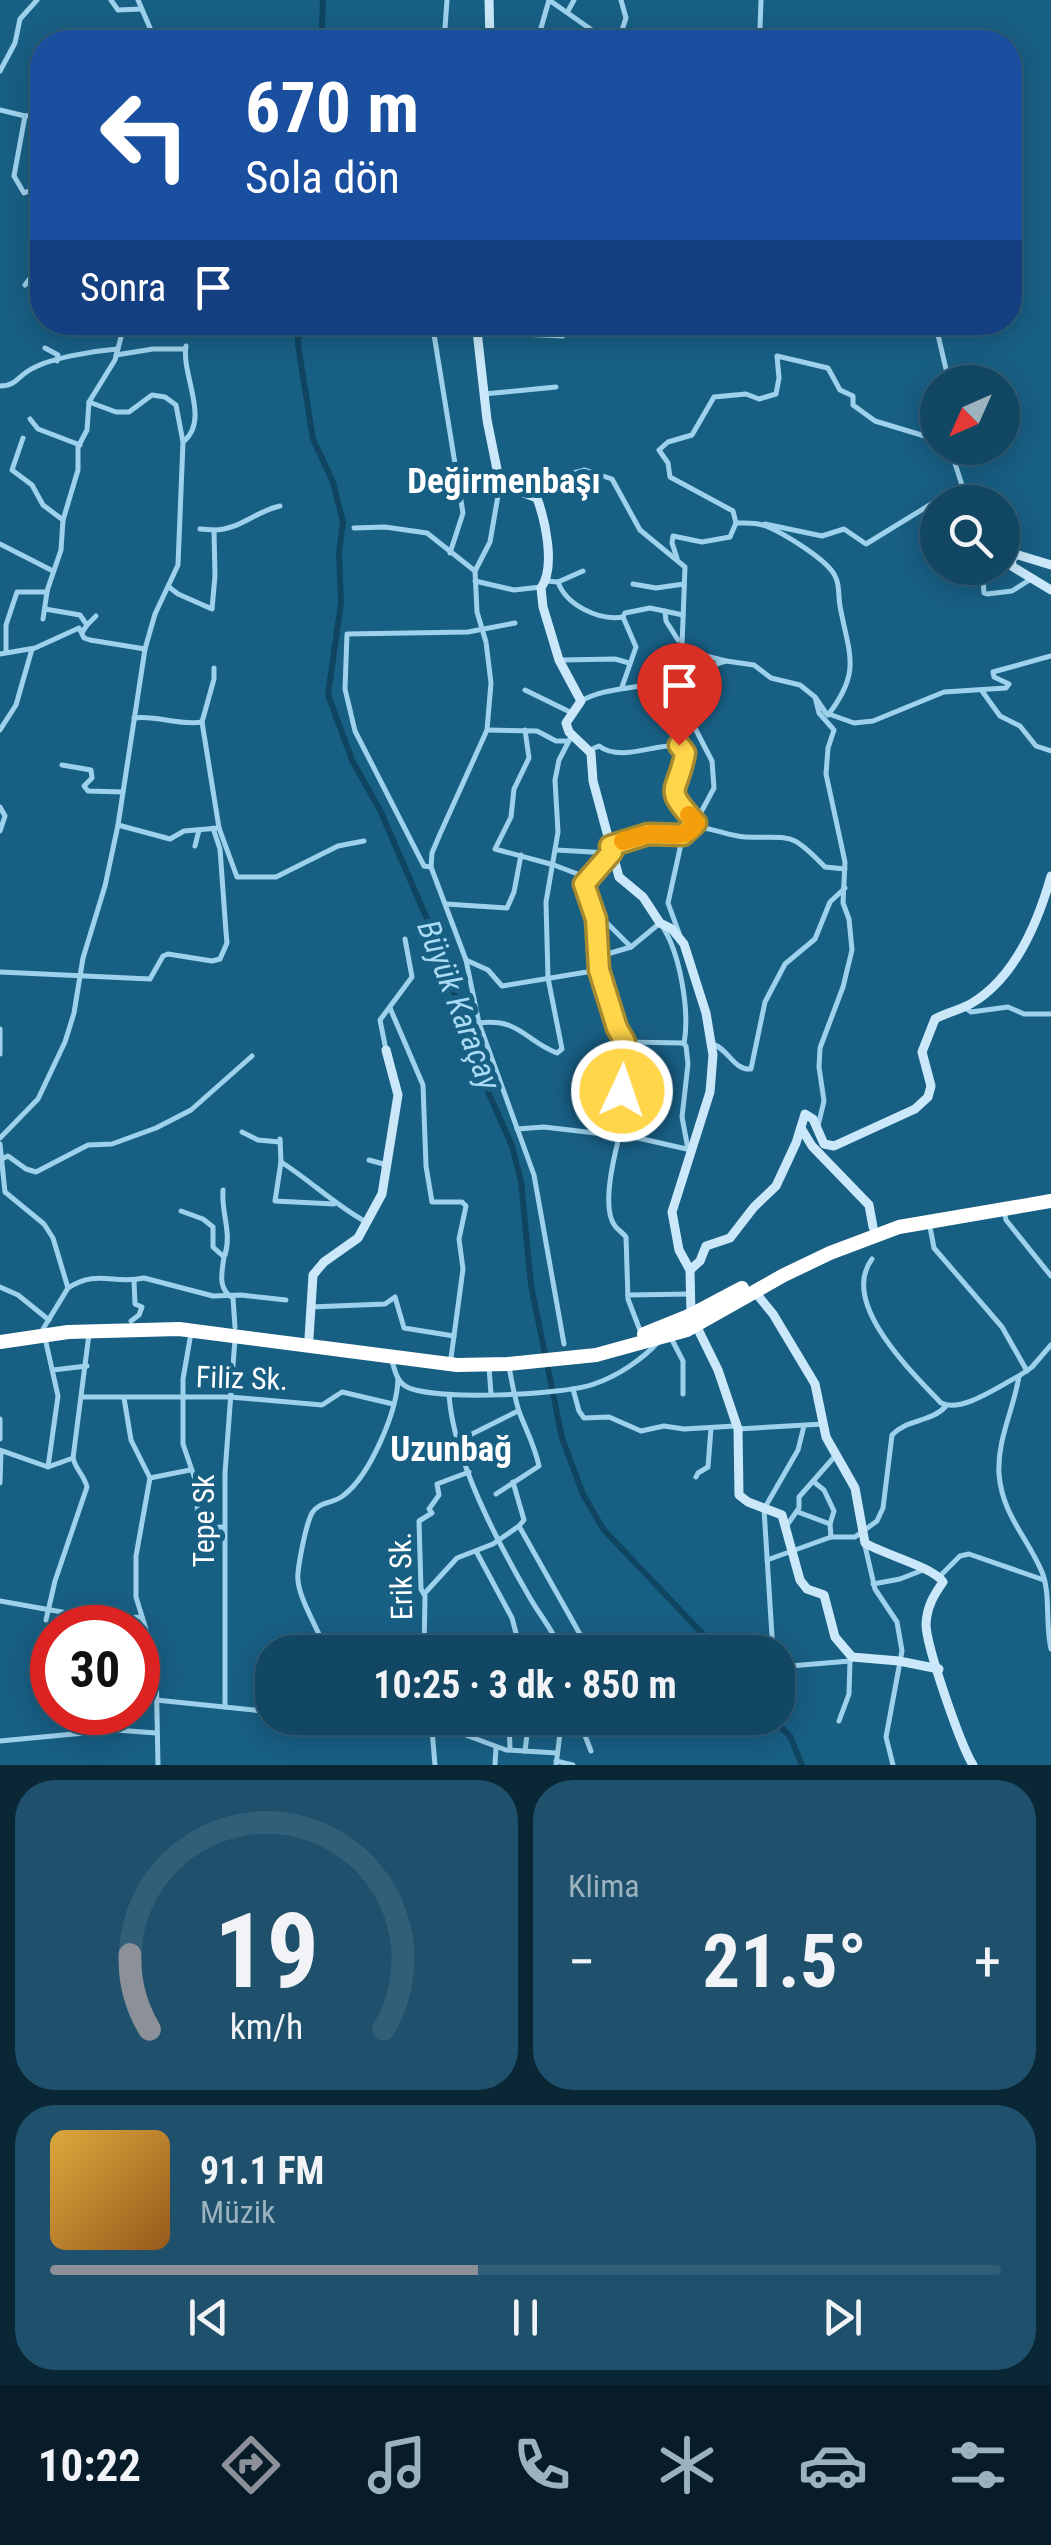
<!DOCTYPE html>
<html lang="tr">
<meta charset="utf-8">
<style>
body{margin:0;font-family:"Roboto Condensed",sans-serif;background:#1f516c;color:#f1f3f6;height:100vh;display:flex;flex-direction:column;font-size:38px;white-space:nowrap}
*{box-sizing:border-box;margin:0}
p{font-size:32px;color:#9cb2be}
.icon{flex:none;width:55px;height:55px;fill:none;stroke:currentColor;stroke-width:2;stroke-linecap:round;stroke-linejoin:round}
.map{position:relative;height:1765px;overflow:hidden}
.details{display:flex;flex-direction:column;gap:15px;padding:15px;background:#0a2736;flex:1}
.details>*{flex:none}
.top-card{position:absolute;left:30px;top:30px;width:992px;height:305px;border-radius:40px;box-shadow:0 5px 25px #0003,0 0 0 2px #315f78;background:#1a4fa0;color:#fff;overflow:hidden}
.needle{width:65px;rotate:225deg}
.buttons{position:absolute;left:920px;top:365px;display:grid;gap:20px}
.buttons a{display:grid;place-items:center;width:100px;height:100px;border-radius:50%;background:#124763;box-shadow:0 5px 25px #0003,0 0 0 2px #315f78;font-size:50px}
.speed{position:absolute;left:30px;top:1605px;display:flex;gap:20px;font-size:50px;font-weight:700;text-align:center}
.speed>*{display:grid;place-content:center;width:130px;height:130px;border-radius:50%;background:#124763;box-shadow:0 5px 25px #0003,0 0 0 2px #315f78;line-height:1}
.speed .limit{border:15px solid #d22;background:#fff;color:#111}
.pin{position:absolute;display:grid;place-items:center;width:85px;height:85px;color:#fff;margin:-102px -42px;border-radius:50% 50% 50% 0;rotate:-45deg;box-shadow:0 0 10px #0007}
.pin .icon{rotate:45deg}
.me{position:absolute;width:110px;margin:-55px;rotate:3deg;stroke-linejoin:round;filter:drop-shadow(0 0 8px #0008)}
.turn{display:flex;align-items:center;gap:35px;height:210px;padding:0 50px;font-size:45px}
.turn .icon{width:130px;height:130px;stroke-width:2.5}
.turn b{display:block;font-size:70px;line-height:85px}
.then{display:flex;align-items:center;height:95px;padding:0 50px;background:#0003;gap:20px;font-size:38px}
.big{font-size:75px;font-weight:700;line-height:1.1}
.details .card{flex:1;display:flex;flex-direction:column;justify-content:center;gap:15px;min-width:0;padding:0 35px;border-radius:40px;background:#1f516c}
.details .dial{align-items:center;gap:0}
.dial svg{height:260px;overflow:visible;fill:none;stroke:#315f78;stroke-width:7;stroke-linecap:round;text-anchor:middle}
.dial text{fill:#f1f3f6;stroke:none}
.song{display:flex;align-items:center;gap:30px}
.cover{width:120px;height:120px;border-radius:15px;background:linear-gradient(135deg,hsl(40 70% 55%),hsl(30 70% 35%))}
.played{height:10px;border-radius:5px;background:linear-gradient(90deg,#8c9099 45%,#315f78 45%)}
.keys{display:flex;justify-content:space-around;direction:ltr}
.heat{display:flex;justify-content:space-between;align-items:center;font-size:55px;direction:ltr}
.details .tiles{flex:1;display:grid;gap:15px;grid-template-columns:1fr 1fr}
.card:last-child{grid-column:span 2}
.trip{position:absolute;left:255px;top:1635px;width:540px;height:100px;border-radius:40px;background:#124763;box-shadow:0 5px 25px #0003,0 0 0 2px #315f78;font-weight:700;line-height:100px;text-align:center}
.menu{display:flex;height:160px;justify-content:space-around;align-items:center;background:#071c28;color:#9cb2be}
.menu .icon{width:70px;height:70px}
.menu .on{color:#8c9099}
.menu b{font-size:45px;color:#f1f3f6}
.map>svg:first-child{display:block}
.lines{fill:none;stroke-linecap:round;stroke-linejoin:round}
.river{stroke:#104562;stroke-width:6}
.street{stroke:#9ed2ec;stroke-width:5}
.secondary{stroke:#cae8f9;stroke-width:9}
.highway{stroke:#fff;stroke-width:14}
.route-casing{stroke:#a68a30;stroke-width:25}
.route{stroke:#ffd54a;stroke-width:18}
.slow{stroke:#f59e0b;stroke-width:18}
.labels{text-anchor:middle;dominant-baseline:central;stroke-width:10;stroke-linejoin:round;paint-order:stroke}
.street-label{font-size:30px;fill:#fff;stroke:#185f84}
.water-label{font-size:32px;font-style:italic;fill:#a9dbf4;stroke:#185f84}
.quarter-label{font-size:35px;font-weight:bold;fill:#fff;stroke:#185f84}
</style>
<div class="map">
<svg width="1051" height="1765" viewBox="0 0 1051 1765">
<rect width="100%" height="100%" fill="#185f84"/>
<g class="lines">
<g class="river">
<path d="M321 42 323 0"/>
<path d="M299 322 298 345 313 439 333 482 343 522 339 553 341 603 328 695 352 760 380 810 437 942 489 1094 512 1146 521 1181 531 1285 562 1438 583 1494 603 1529 720 1652"/>
<path d="M771 1718 790 1736 802 1765"/>
</g>
<g class="street">
<path d="M111 0 118 10 141 9"/>
<path d="M138 0 156 42"/>
<path d="M761 0 760 29 766 42"/>
<path d="M568 11 574 0"/>
<path d="M444 42 447 0"/>
<path d="M537 42 549 0 609 42"/>
<path d="M618 42 626 18 621 0"/>
<path d="M0 71 15 43 20 19 37 0"/>
<path d="M0 110 25 116 42 114"/>
<path d="M25 116 14 176 24 193 34 189"/>
<path d="M25 285 40 265C28 241 33 176 42 151"/>
<path d="M432 322 463 513 450 553"/>
<path d="M935 322 949 382"/>
<path d="M478 332 563 336 560 322"/>
<path d="M45 348 58 355 57 361"/>
<path d="M116 355 153 349H185"/>
<path d="M0 386C15 386 17 378 28 371 48 358 93 351 117 349"/>
<path d="M484 394 556 387"/>
<path d="M30 419 38 429 80 445"/>
<path d="M23 438 12 470 32 485 43 505 63 520"/>
<path d="M183 442C211 420 181 375 186 346"/>
<path d="M950 448 962 485 983 502"/>
<path d="M500 484 490 542 475 571 477 612 486 642 491 683 487 730 440 834 432 853 431 867 466 960 479 1023 534 1175 564 1344"/>
<path d="M534 496 549 479 585 470 612 479 640 530 685 567 682 646 694 653 726 661C704 668 680 676 658 682 631 690 606 687 581 701"/>
<path d="M736 523 733 511 670 477 668 463 659 450 668 442 692 435 714 397 746 394 759 399 776 394 779 378 777 356 828 368 840 390 853 396V405L875 421 938 440"/>
<path d="M765 524 822 536 844 529 866 544 936 501 946 502"/>
<path d="M354 528 385 527 427 533 475 571"/>
<path d="M200 529 214 530"/>
<path d="M0 544 53 571"/>
<path d="M677 558 672 543 673 536 702 542 730 537 736 523C746 523 756 522 766 526 783 533 828 560 835 576 840 584 838 596 840 606 849 655 862 671 828 715"/>
<path d="M982 568 984 593 987 594 1012 591 1031 579"/>
<path d="M475 581 514 590 541 587"/>
<path d="M546 581 558 582C566 605 599 621 623 617L636 647 622 687"/>
<path d="M558 582 583 571"/>
<path d="M633 584 656 588 684 584"/>
<path d="M169 587 178 594 212 609 215 576 214 530C239 530 256 511 280 506"/>
<path d="M45 609 80 615 87 625 83 631"/>
<path d="M665 611 666 621 678 640"/>
<path d="M623 617 625 613 650 608 683 615"/>
<path d="M43 619 47 592"/>
<path d="M87 625 96 616"/>
<path d="M6 651V625L17 592H47L48 588 61 550 63 520 78 470V447L87 430 89 402 115 360 125 322"/>
<path d="M0 654 35 648 79 628 84 638 90 640 145 649"/>
<path d="M562 660 615 659 629 663"/>
<path d="M726 661 754 665 771 678 800 685 815 697 826 713 854 723 873 721 944 692 1006 688 1009 684 994 677 993 672 1051 656"/>
<path d="M214 668V679L202 722 219 828"/>
<path d="M525 690 572 713"/>
<path d="M982 691 1000 716 1020 726 1036 746 1051 751"/>
<path d="M815 697 819 713 834 730 828 748 826 774 845 862 843 903 849 919 852 950 843 987 820 1048 819 1067 824 1101 818 1126"/>
<path d="M134 718C158 715 179 726 202 722"/>
<path d="M0 730 16 705 32 649"/>
<path d="M487 730 537 731 556 741H567"/>
<path d="M525 730 529 758 514 789 511 817 495 849 554 865 588 878"/>
<path d="M590 750 599 746C622 763 656 742 683 746 694 786 650 773 696 823"/>
<path d="M62 765 91 770 92 778 84 786 88 791 123 792"/>
<path d="M0 807 5 816 0 831"/>
<path d="M118 825 170 839 184 831 219 828 237 877H276L338 846 364 841"/>
<path d="M696 827C713 828 729 836 745 837 793 839 789 830 825 867L845 869"/>
<path d="M613 845 647 835H683L691 831 714 788 712 761 669 678"/>
<path d="M195 846 199 830"/>
<path d="M556 850 609 853"/>
<path d="M611 854 584 883 596 919 599 970 617 1029 625 1042 622 1088 626 1102 627 1138"/>
<path d="M431 867 424 866 355 731 345 689 347 634 468 632 515 623"/>
<path d="M446 904 507 908 514 892 521 855"/>
<path d="M604 920 631 947"/>
<path d="M679 933 668 903 683 835"/>
<path d="M597 957 631 947 660 923C680 950 690 1011 684 1044"/>
<path d="M466 960 488 970 502 986 599 970"/>
<path d="M0 972 150 979 163 956 168 954 212 961 220 959 227 943 226 932 220 849 213 828"/>
<path d="M964 1007 971 1012 1008 1007 1024 1014H1051"/>
<path d="M390 1008 423 1085 426 1166 432 1202H462L466 1206 459 1239 463 1269 451 1358"/>
<path d="M479 1023C520 1018 525 1041 557 1053L562 1049 548 978 546 902 558 832 555 780 559 760 572 735"/>
<path d="M0 1029V1054"/>
<path d="M625 1042 683 1043 686 1046 688 1064 682 1117 688 1149"/>
<path d="M712 1044C728 1048 734 1071 751 1069L765 1002 785 964 815 939 830 902 845 888"/>
<path d="M386 1050 380 1020 412 977 405 939"/>
<path d="M517 1129 544 1127 638 1138 691 1150"/>
<path d="M242 1132 258 1140 280 1142"/>
<path d="M619 1137C614 1157 601 1208 615 1226 618 1230 623 1233 626 1237L628 1299 641 1333"/>
<path d="M0 1138 38 1099 65 1042 74 1013 83 958 105 886 118 825 145 649 155 614 178 565 183 442 176 405 165 397 152 395 129 412H116L89 402"/>
<path d="M280 1139 281 1162 275 1201 334 1204"/>
<path d="M0 1144 5 1192 44 1224 53 1238 68 1288 43 1329 58 1396 48 1467"/>
<path d="M2 1159 8 1156 26 1169 36 1172 88 1145 112 1144 156 1128 191 1110 252 1056"/>
<path d="M369 1160 387 1165"/>
<path d="M281 1162C311 1181 335 1205 366 1222"/>
<path d="M223 1190C221 1213 232 1232 225 1255"/>
<path d="M1004 1210 1006 1220 1051 1276"/>
<path d="M181 1211 203 1219 213 1227V1247L224 1257C222 1272 217 1289 233 1298L235 1327"/>
<path d="M930 1227 934 1248 1002 1327 1027 1371"/>
<path d="M872 1259C839 1303 912 1372 941 1403 962 1413 999 1386 1019 1376"/>
<path d="M0 1287 18 1295 49 1320"/>
<path d="M68 1288C97 1269 114 1285 144 1278L213 1296 241 1295 286 1300"/>
<path d="M628 1295 691 1294"/>
<path d="M310 1307 385 1304 395 1297 404 1328 454 1336"/>
<path d="M131 1321 139 1315 142 1307 135 1304 134 1281"/>
<path d="M191 1333 183 1379V1444L196 1482 198 1524 202 1528 223 1527"/>
<path d="M670 1336 683 1361V1394"/>
<path d="M1051 1345 1032 1367 1019 1376C1014 1409 997 1439 999 1474 1002 1514 1027 1537 1042 1572 1051 1595 1045 1624 1051 1649"/>
<path d="M392 1361C395 1371 397 1382 407 1387 436 1401 564 1395 594 1384 618 1376 643 1359 659 1341"/>
<path d="M489 1367 491 1394"/>
<path d="M53 1370 87 1366"/>
<path d="M573 1389 579 1411 584 1418 609 1417 641 1431 664 1426 684 1429 735 1426"/>
<path d="M449 1395C454 1461 497 1541 530 1598 541 1617 555 1633 562 1652"/>
<path d="M83 1397H230L322 1405 342 1392 393 1404"/>
<path d="M124 1398 131 1440 150 1478 136 1556V1597L156 1662 158 1765"/>
<path d="M0 1419V1439"/>
<path d="M738 1429 823 1424"/>
<path d="M458 1441 518 1411"/>
<path d="M0 1450 48 1467 73 1458"/>
<path d="M696 1477 698 1473 708 1467 711 1428"/>
<path d="M150 1478 190 1470"/>
<path d="M513 1482 524 1520 519 1526"/>
<path d="M814 1482 824 1490 834 1511 830 1524 831 1537"/>
<path d="M0 1483 1 1451"/>
<path d="M496 1494 539 1466C535 1447 527 1432 520 1414 515 1401 512 1382 509 1367"/>
<path d="M798 1512 830 1524"/>
<path d="M785 1528 799 1508V1497L836 1455"/>
<path d="M865 1546 875 1589 897 1622 902 1651 886 1737 893 1765"/>
<path d="M476 1551 512 1618 521 1652"/>
<path d="M767 1560 831 1537H855L877 1521 883 1508 892 1435C908 1418 931 1423 946 1406"/>
<path d="M940 1576 960 1556 969 1554 1044 1580"/>
<path d="M873 1584 900 1579 923 1570"/>
<path d="M424 1594 457 1558 493 1544 519 1526 581 1636 586 1652"/>
<path d="M0 1601 101 1619 142 1617"/>
<path d="M46 1620 55 1581 87 1487C84 1475 76 1470 73 1458L89 1334"/>
<path d="M326 1652C320 1630 295 1595 298 1573 299 1561 306 1524 312 1513 319 1501 334 1504 344 1495 370 1475 397 1412 398 1379"/>
<path d="M424 1652 425 1596 421 1589 419 1521 432 1513 429 1509 439 1495 437 1484 469 1472"/>
<path d="M773 1652 764 1509 798 1450 804 1426"/>
<path d="M778 1667 850 1661 851 1658"/>
<path d="M156 1700 272 1712"/>
<path d="M225 1707V1473L235 1339"/>
<path d="M317 1718 355 1733 463 1734 506 1750 557 1753"/>
<path d="M431 1718 435 1765"/>
<path d="M509 1718 510 1749"/>
<path d="M584 1718V1733L591 1751"/>
<path d="M839 1721 849 1694 850 1661"/>
<path d="M0 1741 116 1730 156 1733"/>
<path d="M525 1751 529 1718"/>
<path d="M556 1761 573 1765"/>
<path d="M495 1765 496 1747"/>
<path d="M556 1765 562 1718"/>
</g>
<g class="secondary">
<path d="M489 0 490 42"/>
<path d="M476 322 487 420 500 484 537 498C545 520 556 567 541 588L543 607 559 660 581 701 566 723 569 732 591 753 593 781 619 877 643 897 660 923 672 929 684 944 706 1013 713 1055 710 1092 672 1212 679 1250 690 1270 691 1315 718 1370 738 1429 739 1495 748 1502 782 1515 800 1580 807 1589 824 1595 835 1637 852 1657 899 1661 939 1669"/>
<path d="M1051 565 1015 554 1011 562 1013 567 1051 590"/>
<path d="M801 1128 812 1146 869 1205 873 1227"/>
<path d="M690 1270 700 1261 706 1246 730 1238 754 1207 776 1186 796 1143 805 1114 813 1119 824 1144 834 1146 915 1109 928 1097 931 1086 922 1052 935 1019C947 1012 961 1010 972 1003 1016 977 1038 922 1051 876"/>
<path d="M755 1292 773 1314 815 1384 826 1437 855 1488 865 1543C885 1555 933 1567 943 1582 933 1596 927 1607 926 1624 926 1646 961 1746 973 1765"/>
<path d="M309 1338 313 1275 324 1262 358 1238 382 1194 398 1095 386 1050"/>
</g>
<g class="highway">
<path d="M644 1334 691 1315 742 1288"/>
<path d="M0 1342 68 1332 179 1329 457 1365 508 1364 596 1355 687 1330 784 1275 830 1253 899 1227 1051 1201"/>
</g>
</g>
<g class="lines">
<g class="route-casing">
<path id="route" d="M622 1091 625 1042 617 1028 599 970 596 919 584 884 612 852 610 846 648 834 683 835 696 823C661 785 678 795 685 753L679 745"/>
</g>
<use href="#route" class="route"/>
<path class="slow" d="M623 841C631 839 640 836 649 834 668 832 685 842 696 823L689 815"/>
</g>
<g class="labels">
<g class="street-label">
<text transform="translate(242 1378) rotate(2)">Filiz Sk.</text>
<text transform="translate(203 1521) rotate(-90)">Tepe Sk</text>
<text transform="translate(401 1576) rotate(-91)">Erik Sk.</text>
</g>
<g class="water-label">
<text transform="translate(459 1005) rotate(69)">Büyük Karaçay</text>
</g>
<g class="quarter-label">
<text x="504" y="481">Değirmenbaşı</text>
<text x="451" y="1449">Uzunbağ</text>
</g>
</g>
</svg>
<div class="buttons">
<a><svg class="needle" viewBox="-14 -14 28 28"><path d="M0-13l5 13h-10z" fill="#e53935"/><path d="M0 13l5-13h-10z" fill="#9cb2be"/></svg></a>
<a><svg class="icon" aria-label="search" viewBox="0 0 24 24"><circle cx="10" cy="10" r="6"/><path d="M15 15l6 6"/></svg></a>
</div>
<div class="speed"><div class="limit">30</div></div>
<div class="pin" style="left:679px;top:745px;background:#d93025"><svg class="icon" aria-label="arrive" viewBox="0 0 24 24"><path d="M6 21V4h12l-3 4 3 4H6"/></svg></div>
<svg class="me" style="left:622px;top:1091px" viewBox="-20 -20 40 40"><circle r="17" fill="#ffd54a" stroke="#fff" stroke-width="3"/><path d="M0-11L8 9 0 5-8 9z" fill="#fff"/></svg>
<div class="trip">10:25 · 3 dk · 850 m</div>
<div class="top-card">
<div class="turn"><svg class="icon" aria-label="left" viewBox="0 0 24 24"><path d="M17 20v-9H6M10 6l-5 5 5 5"/></svg><div><b>670 m</b>Sola dön</div></div>
<div class="then">Sonra<svg class="icon" aria-label="arrive" viewBox="0 0 24 24"><path d="M6 21V4h12l-3 4 3 4H6"/></svg></div>
</div>
</div>
<section class="details">
<div class="tiles">
<div class="card dial"><svg viewBox="0 0 100 80">
<path d="M14 69A42 42 0 1 1 86 69"/>
<path d="M14 69A42 42 0 0 1 8 46" stroke="#8c9099"/>
<text x="50" y="56" font-size="32" font-weight="700">19</text>
<text x="50" y="72" font-size="11">km/h</text>
</svg></div>
<div class="card"><p>Klima</p>
<div class="heat"><a>−</a><b class="big">21.5°</b><a>+</a></div>
</div>
<div class="card">
<div class="song"><i class="cover"></i><div><b>91.1 FM</b><p>Müzik</p></div></div>
<div class="played"></div>
<div class="keys"><svg class="icon" aria-label="previous" viewBox="0 0 24 24"><path d="M18 5L8 12l10 7zM5 5v14"/></svg><svg class="icon" aria-label="pause" viewBox="0 0 24 24"><path d="M8 5v14M16 5v14"/></svg><svg class="icon" aria-label="next" viewBox="0 0 24 24"><path d="M6 5l10 7-10 7zM19 5v14"/></svg></div>
</div>
</div>
</section>
<nav class="menu">
<b>10:22</b>
<svg class="icon on" aria-label="directions" viewBox="0 0 24 24"><path d="M12 3l9 9-9 9-9-9zM9 14v-3h6M13 9l2 2-2 2"/></svg>
<svg class="icon" aria-label="music" viewBox="0 0 24 24"><path d="M9 18V5l10-2v13"/><circle cx="6" cy="18" r="3"/><circle cx="16" cy="16" r="3"/></svg>
<svg class="icon" aria-label="phone" viewBox="0 0 24 24"><path d="M5 4h4l2 5-3 2q2 4 5 5l2-3 5 2v4C11 20 4 13 5 4z"/></svg>
<svg class="icon" aria-label="climate" viewBox="0 0 24 24"><path d="M12 3v18M4 7l16 10M4 17L20 7"/></svg>
<svg class="icon" aria-label="car" viewBox="0 0 24 24"><path d="M5 17H2v-5l4-1 3-4h7l3 4 3 1v5h-3M9 17h6M6 11h13"/><circle cx="7" cy="17" r="2"/><circle cx="17" cy="17" r="2"/></svg>
<svg class="icon" aria-label="filters" viewBox="0 0 24 24"><path d="M4 7h16M4 17h16"/><circle cx="9" cy="7" r="2"/><circle cx="15" cy="17" r="2"/></svg>
</nav>
